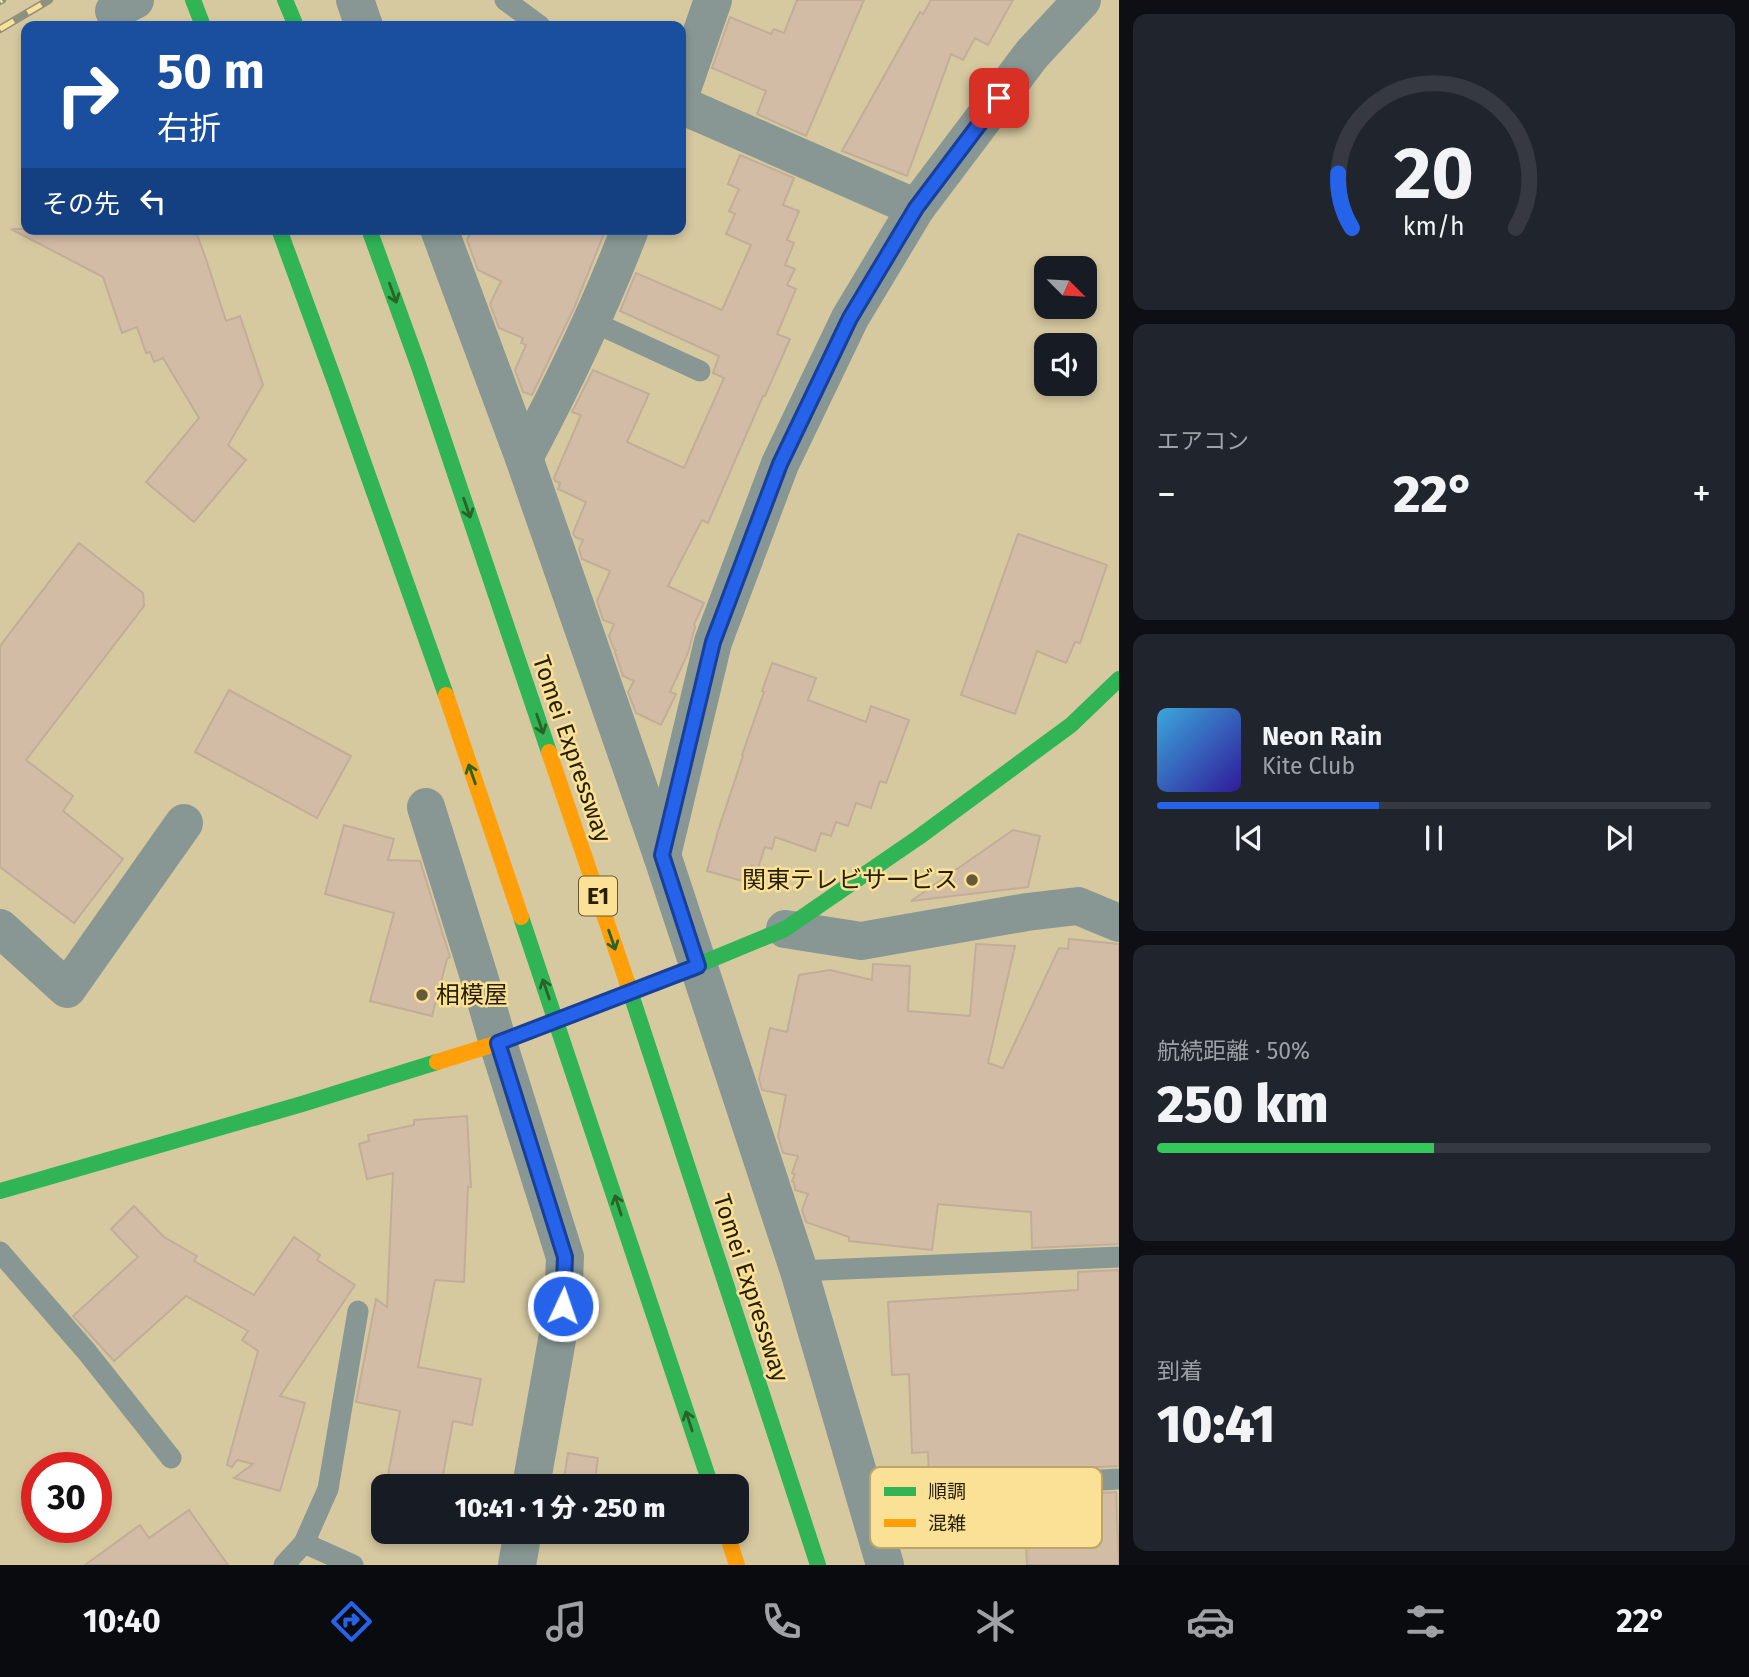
<!DOCTYPE html>
<html lang="ja">
<meta charset="utf-8">
<style>
body{margin:0;font-family:"Fira Sans","Noto Sans JP",sans-serif;background:#20242c;color:#f1f3f6;height:100vh;display:flex;flex-direction:column;font-size:26px;white-space:nowrap}
*{box-sizing:border-box;margin:0}
p{font-size:23px;color:#9ea1a6}
.icon{flex:none;width:38px;height:38px;fill:none;stroke:currentColor;stroke-width:2;stroke-linecap:round;stroke-linejoin:round}
.map{position:relative;flex:1;overflow:hidden}
.sheet{display:flex;flex-direction:column;gap:14px;padding:14px;background:#0d0f14;width:630px}
.sheet>*{flex:none}
.guide{position:absolute;left:21px;top:21px;width:665px;height:214px;border-radius:14px;box-shadow:0 4px 10px #0003;background:#1a4fa0;color:#fff;overflow:hidden}
.needle{width:46px;rotate:114deg}
.fabs{position:absolute;left:1034px;top:256px;display:grid;gap:14px}
.fabs a{display:grid;place-items:center;width:63px;height:63px;border-radius:14px;background:#171b24;box-shadow:0 4px 10px #0003;font-size:35px}
.speed{position:absolute;left:21px;top:1452px;display:flex;gap:14px;font-size:35px;font-weight:700;text-align:center}
.speed>*{display:grid;place-content:center;width:91px;height:91px;border-radius:50%;background:#171b24;box-shadow:0 4px 10px #0003;line-height:1}
.speed .limit{border:10px solid #d22;background:#fff;color:#111}
.pin{position:absolute;display:grid;place-items:center;width:60px;height:60px;color:#fff;margin:-30px;border-radius:14px;box-shadow:0 4px 10px #0006}
.me{position:absolute;width:77px;margin:-38px;rotate:3deg;stroke-linejoin:round;filter:drop-shadow(0 0 5px #0008)}
.turn{display:flex;align-items:center;gap:24px;height:147px;padding:0 21px;font-size:32px}
.turn .icon{width:91px;height:91px;stroke-width:2.5}
.turn b{display:block;font-size:49px;line-height:60px}
.then{display:flex;align-items:center;height:66px;padding:0 21px;background:#0003;gap:14px;font-size:26px}
.big{font-size:52px;font-weight:800;line-height:1.1}
.sheet .card{flex:1;display:flex;flex-direction:column;justify-content:center;gap:10px;min-width:0;padding:0 24px;border-radius:14px;background:#20242c}
.sheet .dial{align-items:center;gap:0}
.dial svg{height:182px;overflow:visible;fill:none;stroke:#363941;stroke-width:7;stroke-linecap:round;text-anchor:middle}
.dial text{fill:#f1f3f6;stroke:none}
.song{display:flex;align-items:center;gap:21px}
.cover{width:84px;height:84px;border-radius:10px;background:linear-gradient(135deg,hsl(200 70% 55%),hsl(250 70% 35%))}
.played{height:7px;border-radius:4px;background:linear-gradient(90deg,#2563eb 40%,#363941 40%)}
.keys{display:flex;justify-content:space-around;direction:ltr}
.heat{display:flex;justify-content:space-between;align-items:center;font-size:38px;direction:ltr}
.charge{height:10px;border-radius:5px;background:linear-gradient(90deg,#34c759 50%,#363941 0)}
.trip{position:absolute;left:371px;top:1474px;width:378px;height:70px;border-radius:14px;background:#171b24;box-shadow:0 4px 10px #0003;font-weight:800;line-height:70px;text-align:center}
.menu{display:flex;height:112px;justify-content:space-around;align-items:center;background:#090b0e;color:#9ea1a6}
.menu .icon{width:49px;height:49px}
.menu .active{color:#2563eb}
.menu b{font-size:32px;color:#f1f3f6}
main{display:flex;flex:1;min-height:0}
.map>svg:first-child{display:block}
.building{fill:#d3bca6;stroke:#c2ad98;stroke-width:2}
.lines{fill:none;stroke-linecap:round;stroke-linejoin:round}
.lane{stroke:#889794;stroke-width:21}
.street{stroke:#889794;stroke-width:38}
.fast{stroke:#30b455;stroke-width:16}
.slow{stroke:#ff9f0a;stroke-width:16}
.rail-casing{stroke:#8f907e;stroke-width:8}
.rail{stroke:#fae196;stroke-width:5;stroke-dasharray:16;stroke-linecap:butt}
.fast-bridge{stroke:#30b455;stroke-width:16}
.slow-bridge{stroke:#ff9f0a;stroke-width:16}
.oneway{stroke:#2b6226}
.route-casing{stroke:#184099;stroke-width:18}
.route{stroke:#2563eb;stroke-width:12}
.poi-dot{fill:#645a38;stroke:#fae196;stroke-width:2.5}
.labels{text-anchor:middle;dominant-baseline:central;stroke-width:5;stroke-linejoin:round;paint-order:stroke}
.shield{fill:#fae196;stroke:#66582d;stroke-width:2}
.shield-label{font-size:23px;font-weight:bold;fill:#271e00}
.street-label{font-size:24px;fill:#271e00;stroke:#fae196}
.poi-label{font-size:24px;fill:#271e00;stroke:#fae196;text-anchor:end}
.key{fill:#fae196;stroke:#bba669;stroke-width:2}
.key-label{font-size:19px;fill:#271e00}
</style>
<main>
<div class="map">
<svg width="1119" height="1565" viewBox="0 0 1119 1565">
<rect width="100%" height="100%" fill="#d6c9a0"/>
<g class="building">
<path d="M797 0H864L806 136 757 114 766 91 712 68 730 17 771 34 774 29 784 33Z"/>
<path d="M931 0H1013L988 45 975 38 963 60 951 54 907 176 842 151 920 12 923 14Z"/>
<path d="M740 155 794 178 783 205 799 211 787 240 794 243 785 265 795 269 787 285 796 289 777 334 790 339 765 396H763L708 523 702 520 668 586 704 603 694 624 695 627 688 653 670 692 676 694 661 725 636 713 628 692 634 681 623 676 615 652 616 650 614 649 609 636 614 624 603 620 597 601 610 571 582 559 579 549 583 540 575 537 573 533 586 502 558 489 560 483 555 481 554 478 581 415 572 412 593 370 649 394 627 442 684 468 724 378 713 373 719 356 620 311 636 273 722 310 751 245 726 234 735 214 729 211 739 189 728 184Z"/>
<path d="M11 229H195L207 262 226 321 240 316 263 385 228 445 246 460 194 522 146 482 199 418 163 358 154 362 150 352 146 353 137 327 122 333 103 277Z"/>
<path d="M472 229H606L574 308 532 395 523 392 515 370 526 345 521 343 523 338 499 328 490 304 501 281 478 270 467 240Z"/>
<path d="M1018 534 1107 565 1080 643 1075 642 1066 663 1037 651 1015 714 961 695Z"/>
<path d="M79 543 143 593 144 606 26 760 73 796 63 811 123 859 74 923 0 867V646Z"/>
<path d="M772 663 816 678 808 700 866 722 871 706 909 720 886 783 880 781 871 808 856 803 848 826 836 822 831 836 821 833 815 851 775 837 772 849 765 847 758 868 751 866 746 882 707 871 719 828 743 756 742 755 764 692 762 691Z"/>
<path d="M229 690 351 756 317 818 195 752Z"/>
<path d="M344 825 394 839 388 860 420 861 450 957 447 959 432 1016 370 1001 394 913 325 894Z"/>
<path d="M1013 830 1040 836 1028 887 911 901Z"/>
<path d="M1069 939 1119 944V1244L1032 1248 1031 1212 938 1204 932 1250 849 1241V1237L806 1222 802 1210 808 1194 795 1190 794 1183 792 1181 795 1174 792 1173 798 1156 783 1153 778 1136 786 1095 762 1090 759 1079 770 1028 787 1032 799 975 830 970 872 980 873 964 910 966 908 1011 970 1016 976 944 1015 946 988 1063 1003 1068 1059 948 1068 949Z"/>
<path d="M467 1116 471 1187H468L464 1282 435 1280 418 1367 481 1379 472 1425 453 1421 441 1486H386L400 1411 356 1402 376 1299 387 1307 393 1173 367 1179 359 1144 369 1141 368 1135 414 1125V1120Z"/>
<path d="M134 1206 164 1237 197 1256 194 1261 254 1295 294 1237 320 1255 317 1260 355 1285 280 1396 305 1403 280 1491 234 1478 253 1464 237 1460 232 1467 227 1465 258 1351 242 1340 248 1331 186 1296 114 1361 73 1316 138 1257 111 1229Z"/>
<path d="M1119 1270V1466L929 1476 928 1452 912 1453 909 1374 892 1375 888 1302 1078 1290V1272Z"/>
<path d="M568 1453 598 1458 594 1486H563Z"/>
<path d="M1116 1492 1119 1565H1027L1024 1497Z"/>
<path d="M189 1510 228 1565H85L140 1525 149 1538Z"/>
</g>
<g class="lines">
<g class="lane">
<path d="M505 0 540 26"/>
<path d="M591 321 700 371"/>
<path d="M0 1252 87 1352 171 1458"/>
<path d="M799 1271 1119 1257"/>
<path d="M864 1493 1119 1479"/>
<path d="M304 1543 353 1565"/>
<path d="M284 1565 304 1543 328 1489 358 1311"/>
</g>
<g class="street">
<path d="M355 0 364 26"/>
<path d="M114 11 135 0"/>
<path d="M681 92 713 0"/>
<path d="M681 105 916 208"/>
<path d="M439 229 524 458 662 855 799 1271 885 1565"/>
<path d="M524 458C563 384 600 308 630 229"/>
<path d="M426 807 480 980 498 1043 565 1257 563 1306 531 1486"/>
<path d="M662 855 713 642 780 464 850 318 916 208 1032 54 1082 0"/>
<path d="M0 928 67 989 184 823"/>
<path d="M785 929 861 941 1027 912 1078 906 1119 923"/>
<path d="M517 1565 523 1531"/>
</g>
<g class="fast">
<path d="M193 0 203 26"/>
<path d="M285 0 296 26"/>
<path d="M669 977 785 929 919 837 1071 725 1119 679"/>
<path d="M0 1191 302 1104 437 1062"/>
</g>
<g class="slow">
<path d="M437 1062 498 1043 669 977"/>
<path d="M726 1531 737 1565"/>
</g>
<g class="rail-casing">
<g id="rail">
<path d="M0 1 2 0"/>
<path d="M0 29 49 0"/>
</g>
</g>
<use href="#rail" class="rail"/>
<g class="fast-bridge">
<path d="M279 229 336 385 446 695"/>
<path d="M369 229 418 364 549 752"/>
<path d="M521 917 711 1486"/>
<path d="M627 982 818 1565"/>
</g>
<g class="slow-bridge">
<path d="M446 695 521 917"/>
<path d="M549 752 627 982"/>
</g>
</g>
<defs><path id="oneway-shaft" d="M-6 0H5M1.5-3L5.5 0L1.5 3" fill="none" stroke-width="1.6" stroke-linecap="round" stroke-linejoin="round" transform="scale(1.75)"/></defs>
<g class="oneway">
<use href="#oneway-shaft" transform="translate(393 293) rotate(70)"/>
<use href="#oneway-shaft" transform="translate(467 508) rotate(71)"/>
<use href="#oneway-shaft" transform="translate(540 724) rotate(71)"/>
<use href="#oneway-shaft" transform="translate(472 774) rotate(-109)"/>
<use href="#oneway-shaft" transform="translate(612 940) rotate(71)"/>
<use href="#oneway-shaft" transform="translate(546 989) rotate(-109)"/>
<use href="#oneway-shaft" transform="translate(618 1205) rotate(-108)"/>
<use href="#oneway-shaft" transform="translate(689 1421) rotate(-108)"/>
</g>
<g class="lines">
<g class="route-casing">
<path id="route" d="M563 1306 565 1257 498 1043 698 966 662 855 713 642 780 464 850 318 916 208 999 98"/>
</g>
<use href="#route" class="route"/>
</g>
<g class="poi-dot">
<circle cx="972" cy="880" r="7"/>
<circle cx="422" cy="995" r="7"/>
</g>
<g class="labels">
<rect class="shield" x="579" y="876.5" width="38" height="39" rx="5"/>
<g class="shield-label">
<text x="598" y="896">E1</text>
</g>
<g class="street-label">
<text transform="translate(572 749) rotate(71)">Tomei Expressway</text>
<text transform="translate(751 1288) rotate(72)">Tomei Expressway</text>
</g>
<g class="poi-label">
<text x="958" y="880">関東テレビサービス</text>
<text x="436" y="995" text-anchor="start">相模屋</text>
</g>
</g>
<rect x="870" y="1467" width="232" height="81" rx="10" class="key"/>
<rect x="884" y="1487" width="32" height="9" fill="#30b455"/>
<rect x="884" y="1519" width="32" height="8" fill="#ff9f0a"/>
<g class="key-label">
<text x="928" y="1498">順調</text>
<text x="928" y="1530">混雑</text>
</g>
</svg>
<div class="fabs">
<a><svg class="needle" viewBox="-14 -14 28 28"><path d="M0-13l5 13h-10z" fill="#e53935"/><path d="M0 13l5-13h-10z" fill="#9ea1a6"/></svg></a>
<a><svg class="icon" aria-label="sound" viewBox="0 0 24 24"><path d="M4 9h4l5-4v14l-5-4H4zM17 9q2 3 0 6"/></svg></a>
</div>
<div class="speed"><div class="limit">30</div></div>
<div class="pin" style="left:999px;top:98px;background:#d93025"><svg class="icon" aria-label="arrive" viewBox="0 0 24 24"><path d="M6 21V4h12l-3 4 3 4H6"/></svg></div>
<svg class="me" style="left:563px;top:1306px" viewBox="-20 -20 40 40"><circle r="17" fill="#2563eb" stroke="#fff" stroke-width="3"/><path d="M0-11L8 9 0 5-8 9z" fill="#fff"/></svg>
<div class="trip">10:41 · 1 分 · 250 m</div>
<div class="guide">
<div class="turn"><svg class="icon" aria-label="right" viewBox="0 0 24 24"><path d="M7 20v-9h11M14 6l5 5-5 5"/></svg><div><b>50 m</b>右折</div></div>
<div class="then">その先<svg class="icon" aria-label="left" viewBox="0 0 24 24"><path d="M17 20v-9H6M10 6l-5 5 5 5"/></svg></div>
</div>
</div>
<section class="sheet">
<div class="card dial"><svg viewBox="0 0 100 80">
<path d="M14 69A42 42 0 1 1 86 69"/>
<path d="M14 69A42 42 0 0 1 8 45" stroke="#2563eb"/>
<text x="50" y="56" font-size="32" font-weight="700">20</text>
<text x="50" y="72" font-size="11">km/h</text>
</svg></div>
<div class="card"><p>エアコン</p>
<div class="heat"><a>−</a><b class="big">22°</b><a>+</a></div>
</div>
<div class="card">
<div class="song"><i class="cover"></i><div><b>Neon Rain</b><p>Kite Club</p></div></div>
<div class="played"></div>
<div class="keys"><svg class="icon" aria-label="previous" viewBox="0 0 24 24"><path d="M18 5L8 12l10 7zM5 5v14"/></svg><svg class="icon" aria-label="pause" viewBox="0 0 24 24"><path d="M8 5v14M16 5v14"/></svg><svg class="icon" aria-label="next" viewBox="0 0 24 24"><path d="M6 5l10 7-10 7zM19 5v14"/></svg></div>
</div>
<div class="card"><p>航続距離 · 50%</p><b class="big">250 km</b><div class="charge"></div></div>
<div class="card"><p>到着</p><b class="big">10:41</b></div>
</section>
</main>
<nav class="menu">
<b>10:40</b>
<svg class="icon active" aria-label="directions" viewBox="0 0 24 24"><path d="M12 3l9 9-9 9-9-9zM9 14v-3h6M13 9l2 2-2 2"/></svg>
<svg class="icon" aria-label="music" viewBox="0 0 24 24"><path d="M9 18V5l10-2v13"/><circle cx="6" cy="18" r="3"/><circle cx="16" cy="16" r="3"/></svg>
<svg class="icon" aria-label="phone" viewBox="0 0 24 24"><path d="M5 4h4l2 5-3 2q2 4 5 5l2-3 5 2v4C11 20 4 13 5 4z"/></svg>
<svg class="icon" aria-label="climate" viewBox="0 0 24 24"><path d="M12 3v18M4 7l16 10M4 17L20 7"/></svg>
<svg class="icon" aria-label="car" viewBox="0 0 24 24"><path d="M5 17H2v-5l4-1 3-4h7l3 4 3 1v5h-3M9 17h6M6 11h13"/><circle cx="7" cy="17" r="2"/><circle cx="17" cy="17" r="2"/></svg>
<svg class="icon" aria-label="filters" viewBox="0 0 24 24"><path d="M4 7h16M4 17h16"/><circle cx="9" cy="7" r="2"/><circle cx="15" cy="17" r="2"/></svg>
<b>22°</b>
</nav>
